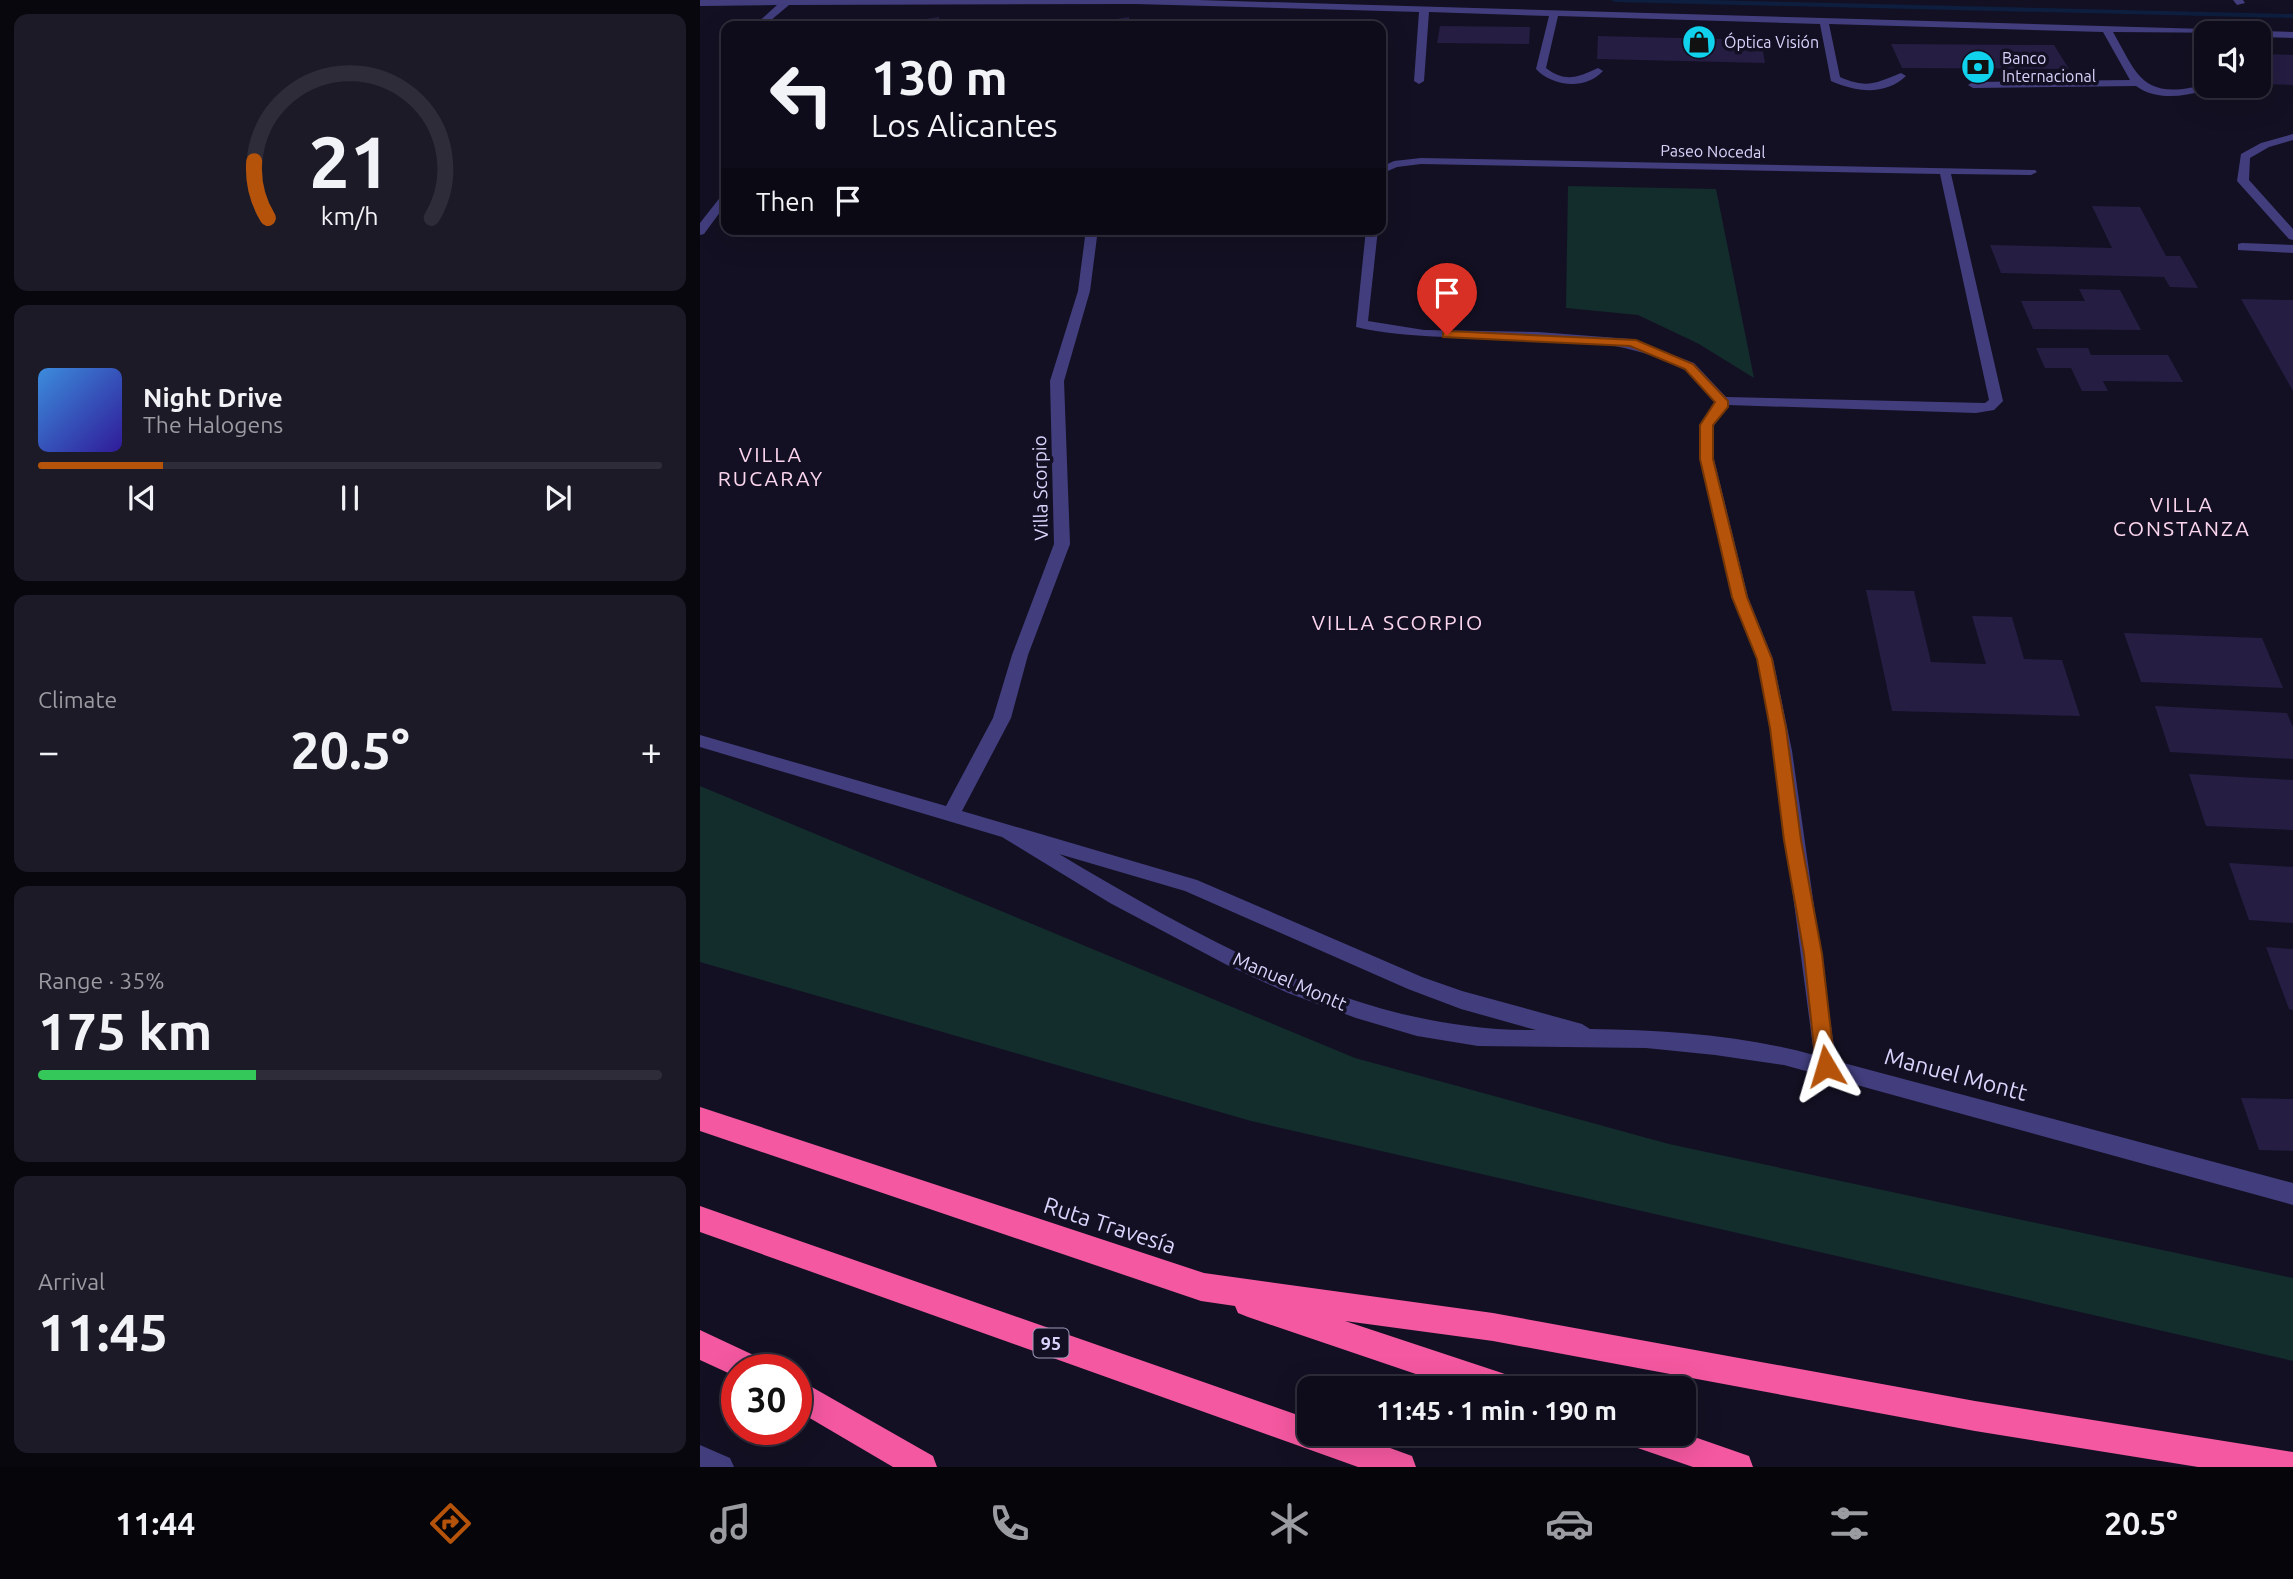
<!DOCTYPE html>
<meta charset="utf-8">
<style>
body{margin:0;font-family:Ubuntu,sans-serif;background:#1c1a27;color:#f1f3f6;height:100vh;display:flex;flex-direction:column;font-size:26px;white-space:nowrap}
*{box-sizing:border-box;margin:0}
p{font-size:23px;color:#9b9ba2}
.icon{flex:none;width:38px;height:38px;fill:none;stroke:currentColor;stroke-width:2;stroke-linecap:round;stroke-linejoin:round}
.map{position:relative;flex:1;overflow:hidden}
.panel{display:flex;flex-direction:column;gap:14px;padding:14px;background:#08070e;width:700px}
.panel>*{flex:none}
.guide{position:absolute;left:21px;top:21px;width:665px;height:214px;border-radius:14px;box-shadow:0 7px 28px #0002,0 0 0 2px #2e2c39;background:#0e0c1a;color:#f1f3f6;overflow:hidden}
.tools{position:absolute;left:1494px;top:21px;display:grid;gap:14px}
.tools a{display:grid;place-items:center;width:77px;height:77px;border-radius:14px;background:#0e0c1a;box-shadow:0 7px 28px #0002,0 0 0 2px #2e2c39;font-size:35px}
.speed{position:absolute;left:21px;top:1354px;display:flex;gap:14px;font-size:35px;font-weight:700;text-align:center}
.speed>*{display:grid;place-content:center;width:91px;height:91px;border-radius:50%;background:#0e0c1a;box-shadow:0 7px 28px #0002,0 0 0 2px #2e2c39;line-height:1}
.speed .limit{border:10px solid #d22;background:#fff;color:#111}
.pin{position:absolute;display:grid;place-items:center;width:60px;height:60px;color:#fff;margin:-72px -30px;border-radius:50% 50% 50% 0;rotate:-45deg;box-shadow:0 0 7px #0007}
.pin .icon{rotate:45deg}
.me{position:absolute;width:77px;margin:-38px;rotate:353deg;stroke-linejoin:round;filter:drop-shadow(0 0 5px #0008)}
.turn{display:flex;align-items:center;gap:24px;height:147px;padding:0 35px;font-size:32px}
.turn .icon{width:91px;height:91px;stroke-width:2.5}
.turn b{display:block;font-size:49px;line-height:60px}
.then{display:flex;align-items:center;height:66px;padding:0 35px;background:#0003;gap:14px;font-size:26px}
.big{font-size:52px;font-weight:600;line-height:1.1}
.panel .widget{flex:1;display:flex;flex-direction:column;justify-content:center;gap:10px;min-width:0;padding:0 24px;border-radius:14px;background:#1c1a27}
.panel .dial{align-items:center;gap:0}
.dial svg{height:182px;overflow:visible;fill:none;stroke:#2e2c39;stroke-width:7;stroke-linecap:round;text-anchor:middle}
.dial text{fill:#f1f3f6;stroke:none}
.song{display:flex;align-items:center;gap:21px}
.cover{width:84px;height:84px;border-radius:10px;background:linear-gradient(135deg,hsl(210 70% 55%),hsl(250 70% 35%))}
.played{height:7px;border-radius:4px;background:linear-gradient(90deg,#b45309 20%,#2e2c39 20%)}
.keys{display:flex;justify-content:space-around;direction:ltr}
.heat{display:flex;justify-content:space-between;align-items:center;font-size:38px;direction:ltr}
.charge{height:10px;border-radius:5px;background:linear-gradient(90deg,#34c759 35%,#2e2c39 0)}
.trip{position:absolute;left:597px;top:1376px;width:399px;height:70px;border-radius:14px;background:#0e0c1a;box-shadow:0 7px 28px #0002,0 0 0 2px #2e2c39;font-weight:600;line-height:70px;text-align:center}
.tabs{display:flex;height:112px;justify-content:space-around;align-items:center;background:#06050a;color:#9b9ba2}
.tabs .icon{width:49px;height:49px}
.tabs .selected{color:#b45309}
.tabs b{font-size:32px;color:#f1f3f6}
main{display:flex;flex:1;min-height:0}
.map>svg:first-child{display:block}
.green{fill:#132c2c}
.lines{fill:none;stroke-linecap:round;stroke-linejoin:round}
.stream{fill:#0d1e3e;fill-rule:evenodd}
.building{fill:#251d42}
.minor{fill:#423e7e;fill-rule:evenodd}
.highway{fill:#f458a0;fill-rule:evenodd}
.route{fill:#b45309;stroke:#753606;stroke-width:2}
.labels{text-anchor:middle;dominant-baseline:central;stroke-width:7;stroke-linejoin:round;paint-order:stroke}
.far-poi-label{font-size:16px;fill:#dad4fc;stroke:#131023;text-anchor:start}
.far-street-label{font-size:16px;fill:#dad4fc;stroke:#131023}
.shield{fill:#131023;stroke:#9e99bb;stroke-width:2}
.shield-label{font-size:18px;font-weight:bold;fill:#dad4fc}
.street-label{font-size:19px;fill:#dad4fc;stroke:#131023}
.neighbourhood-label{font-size:21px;letter-spacing:2px;fill:#fcd6ee;stroke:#131023}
.near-street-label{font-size:23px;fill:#dad4fc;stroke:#131023}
</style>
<main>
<section class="panel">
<div class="widget dial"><svg viewBox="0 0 100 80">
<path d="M14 69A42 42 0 1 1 86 69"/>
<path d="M14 69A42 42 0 0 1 8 44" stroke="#b45309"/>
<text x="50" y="56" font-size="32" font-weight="700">21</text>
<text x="50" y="72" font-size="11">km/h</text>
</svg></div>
<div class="widget">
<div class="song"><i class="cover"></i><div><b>Night Drive</b><p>The Halogens</p></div></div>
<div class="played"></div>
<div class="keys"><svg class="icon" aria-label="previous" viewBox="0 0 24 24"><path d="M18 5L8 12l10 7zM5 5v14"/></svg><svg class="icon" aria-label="pause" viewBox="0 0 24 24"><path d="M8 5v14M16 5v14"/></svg><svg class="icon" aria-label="next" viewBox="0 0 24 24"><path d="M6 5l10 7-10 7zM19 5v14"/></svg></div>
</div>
<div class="widget"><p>Climate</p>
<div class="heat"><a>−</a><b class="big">20.5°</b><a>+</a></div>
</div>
<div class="widget"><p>Range · 35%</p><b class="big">175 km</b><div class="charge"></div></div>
<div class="widget"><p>Arrival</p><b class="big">11:45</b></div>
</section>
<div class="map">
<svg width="1593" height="1467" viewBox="0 0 1593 1467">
<rect width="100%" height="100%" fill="#131023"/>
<g class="green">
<path d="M868 186 1016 189 1054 378 999 344 938 315 866 308Z"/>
<path d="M0 786 655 1058 969 1144 1593 1278V1361L551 1121 0 962Z"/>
</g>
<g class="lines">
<path class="stream" d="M911 0H1010L1593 14V18L915 2Z"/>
</g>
<g class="building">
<path d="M239 17 240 21 254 20 255 26H180Z"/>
<path d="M429 17 430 21 444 20 447 26H372Z"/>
<path d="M740 26 830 27 829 44 737 43Z"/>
<path d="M898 36 1061 40 1065 63 897 59Z"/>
<path d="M1191 44 1354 45 1369 69 1202 68Z"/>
<path d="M1559 54 1593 55V85L1559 84Z"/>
<path d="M1392 206 1440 207 1466 256H1480L1498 288 1470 287 1464 277 1301 273 1290 245 1412 248Z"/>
<path d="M1379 289 1420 290 1441 330 1333 329 1321 301H1385Z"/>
<path d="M1541 299 1593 300V391Z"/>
<path d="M1336 348H1388L1391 355H1468L1483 382 1403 381 1408 391H1382L1371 368H1345Z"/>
<path d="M1166 590 1214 591 1231 662 1286 664 1272 616 1312 617 1324 659 1362 660 1380 716 1192 711Z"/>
<path d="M1424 633 1562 638 1583 688 1441 682Z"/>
<path d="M1455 706 1587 713 1593 727V759L1470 752Z"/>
<path d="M1489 774 1593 780V830L1506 826Z"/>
<path d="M1529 863 1593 867V923L1549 920Z"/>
<path d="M1566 947 1593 949V1010L1589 1009Z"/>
<path d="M1541 1098 1593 1099V1151L1559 1150Z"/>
</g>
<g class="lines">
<g class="minor">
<path d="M0 0H498L1540 30 1545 33 1413 32C1436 72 1441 98 1495 87L1500 78H1507L1503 91C1481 97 1455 100 1436 86L1273 88 1268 85 1273 82 1430 80 1403 32 1129 24 1140 77C1167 89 1176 83 1201 73L1206 76C1185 96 1156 92 1131 81L1120 24 858 16 846 68C865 83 879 77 898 68L903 71C886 90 853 87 836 69L849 16 729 12 724 81 719 84 714 81 719 12 436 4 89 5 64 26H54L77 5 0 6Z"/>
<path d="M1533 0H1543L1545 3 1537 5Z"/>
<path d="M1559 31 1593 32V38L1559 37V33H1555Z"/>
<path d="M1593 134V140L1569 147 1550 158 1549 180 1593 229V240L1589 239 1537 181 1541 154 1561 143Z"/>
<path d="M721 158 1335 170 1337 172 1331 175 1251 174 1303 401 1294 410 1276 413 1028 405 1014 425V459L1048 597 1073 659 1092 751 1136 1061 1593 1183V1205L1084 1065 1015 1055 946 1048 778 1046 717 1036 656 1018 588 993 527 965 410 903 302 837 0 747V735L246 806 293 718 312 655 354 544 350 381 378 291 386 229H398L390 291 364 381 370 544 328 655 311 718 262 811 497 880 722 977 762 991 882 1024 890 1029C965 1030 1041 1035 1114 1055L1074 751 1057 659 1032 597 1000 459V425L1015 402C1005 391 994 374 981 368 887 319 760 351 656 327L666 229H678L668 321 724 330 838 332 931 339 994 363 1026 397 1285 403 1289 400 1240 174 721 164 697 167 681 174V167L694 161ZM359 854 485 891 708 989 761 1009 836 1030C663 1032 504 940 359 854Z"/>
<path d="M26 194V204L4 234 0 235V223L22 195Z"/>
<path d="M1542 243 1593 245V253L1538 250V244Z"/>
<path d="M0 1445 30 1458 34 1467H0Z"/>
</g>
<g class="highway">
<path d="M0 1107 504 1273 793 1313 1275 1401 1593 1452V1467H1498L1275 1431 793 1341 645 1321 802 1373 813 1377 817 1388H757L548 1317 538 1313 535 1306 501 1301 0 1131Z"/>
<path d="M0 1206 609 1419V1433H649L712 1456 716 1467H658L0 1232Z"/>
<path d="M0 1330 64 1360 69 1370H37V1377L0 1360Z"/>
<path d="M96 1378 233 1456 237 1467H193L96 1410Z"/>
<path d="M922 1433H983L1049 1456 1053 1467H993L926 1444Z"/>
</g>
</g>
<path class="route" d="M747 331 936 340 993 364 1028 401V407L1013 425V459L1047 597 1072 659 1086 728 1101 840 1122 954 1135 1066 1132 1072 1126 1075 1119 1072 1116 1066 1104 954 1084 840 1070 728 1057 659 1032 597 1000 459V425L1015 402 985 369 930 346 743 337V332Z"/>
<defs>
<g id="shop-disc" transform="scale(1.75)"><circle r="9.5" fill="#10d2ec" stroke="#131023"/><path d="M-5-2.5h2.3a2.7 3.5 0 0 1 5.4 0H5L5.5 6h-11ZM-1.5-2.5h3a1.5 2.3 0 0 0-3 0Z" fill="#111"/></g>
<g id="bank-disc" transform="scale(1.75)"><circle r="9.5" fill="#10d2ec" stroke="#131023"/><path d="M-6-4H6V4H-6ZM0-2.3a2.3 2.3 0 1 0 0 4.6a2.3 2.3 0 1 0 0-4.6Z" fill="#111"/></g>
</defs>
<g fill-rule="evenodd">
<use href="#shop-disc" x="999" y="42"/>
<use href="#bank-disc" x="1278" y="67"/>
</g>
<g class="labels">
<g class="far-poi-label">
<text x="1024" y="42">Óptica Visión</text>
<text x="1302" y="58">Banco<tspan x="1302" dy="18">Internacional</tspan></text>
</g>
<g class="far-street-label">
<text transform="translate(1013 151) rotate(1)">Paseo Nocedal</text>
</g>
<rect class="shield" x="333.5" y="1328.5" width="35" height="29" rx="5"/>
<g class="shield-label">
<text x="351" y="1343">95</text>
</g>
<g class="street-label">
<text transform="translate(340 488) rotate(-91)">Villa Scorpio</text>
<text transform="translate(590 981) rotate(23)">Manuel Montt</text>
</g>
<g class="neighbourhood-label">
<text x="71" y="454">VILLA<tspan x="71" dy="24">RUCARAY</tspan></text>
<text x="1482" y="504">VILLA<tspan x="1482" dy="24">CONSTANZA</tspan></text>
<text x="698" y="622">VILLA SCORPIO</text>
</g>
<g class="near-street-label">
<text transform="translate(1256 1074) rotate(15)">Manuel Montt</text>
<text transform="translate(410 1225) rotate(18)">Ruta Travesía</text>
</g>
</g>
</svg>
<div class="tools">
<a><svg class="icon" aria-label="sound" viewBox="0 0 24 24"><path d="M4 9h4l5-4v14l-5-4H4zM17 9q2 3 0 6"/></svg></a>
</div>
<div class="speed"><div class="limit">30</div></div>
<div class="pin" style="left:747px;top:335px;background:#d93025"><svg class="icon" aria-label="arrive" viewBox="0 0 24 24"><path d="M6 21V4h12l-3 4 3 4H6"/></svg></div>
<svg class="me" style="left:1126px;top:1066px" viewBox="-20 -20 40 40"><path d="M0-17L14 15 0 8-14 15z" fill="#b45309" stroke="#fff" stroke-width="4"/></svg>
<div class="trip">11:45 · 1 min · 190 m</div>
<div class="guide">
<div class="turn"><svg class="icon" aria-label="left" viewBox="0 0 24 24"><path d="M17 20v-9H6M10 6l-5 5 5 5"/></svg><div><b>130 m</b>Los Alicantes</div></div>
<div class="then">Then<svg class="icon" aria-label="arrive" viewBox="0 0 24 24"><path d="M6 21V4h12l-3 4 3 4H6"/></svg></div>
</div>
</div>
</main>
<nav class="tabs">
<b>11:44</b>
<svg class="icon selected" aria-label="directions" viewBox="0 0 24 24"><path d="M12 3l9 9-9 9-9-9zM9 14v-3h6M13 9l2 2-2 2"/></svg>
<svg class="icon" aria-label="music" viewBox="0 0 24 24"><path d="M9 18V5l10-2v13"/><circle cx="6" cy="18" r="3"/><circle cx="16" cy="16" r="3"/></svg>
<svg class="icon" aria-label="phone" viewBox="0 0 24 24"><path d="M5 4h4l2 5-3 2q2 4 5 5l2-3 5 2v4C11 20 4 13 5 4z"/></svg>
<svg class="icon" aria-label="climate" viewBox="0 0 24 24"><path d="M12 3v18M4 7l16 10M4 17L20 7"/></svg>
<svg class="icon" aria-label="car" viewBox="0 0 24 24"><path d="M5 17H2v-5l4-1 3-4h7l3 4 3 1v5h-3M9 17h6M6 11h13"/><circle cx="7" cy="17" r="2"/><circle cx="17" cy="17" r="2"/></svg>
<svg class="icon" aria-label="filters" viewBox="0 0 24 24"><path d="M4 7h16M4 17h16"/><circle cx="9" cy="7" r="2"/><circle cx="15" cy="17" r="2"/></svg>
<b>20.5°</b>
</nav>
